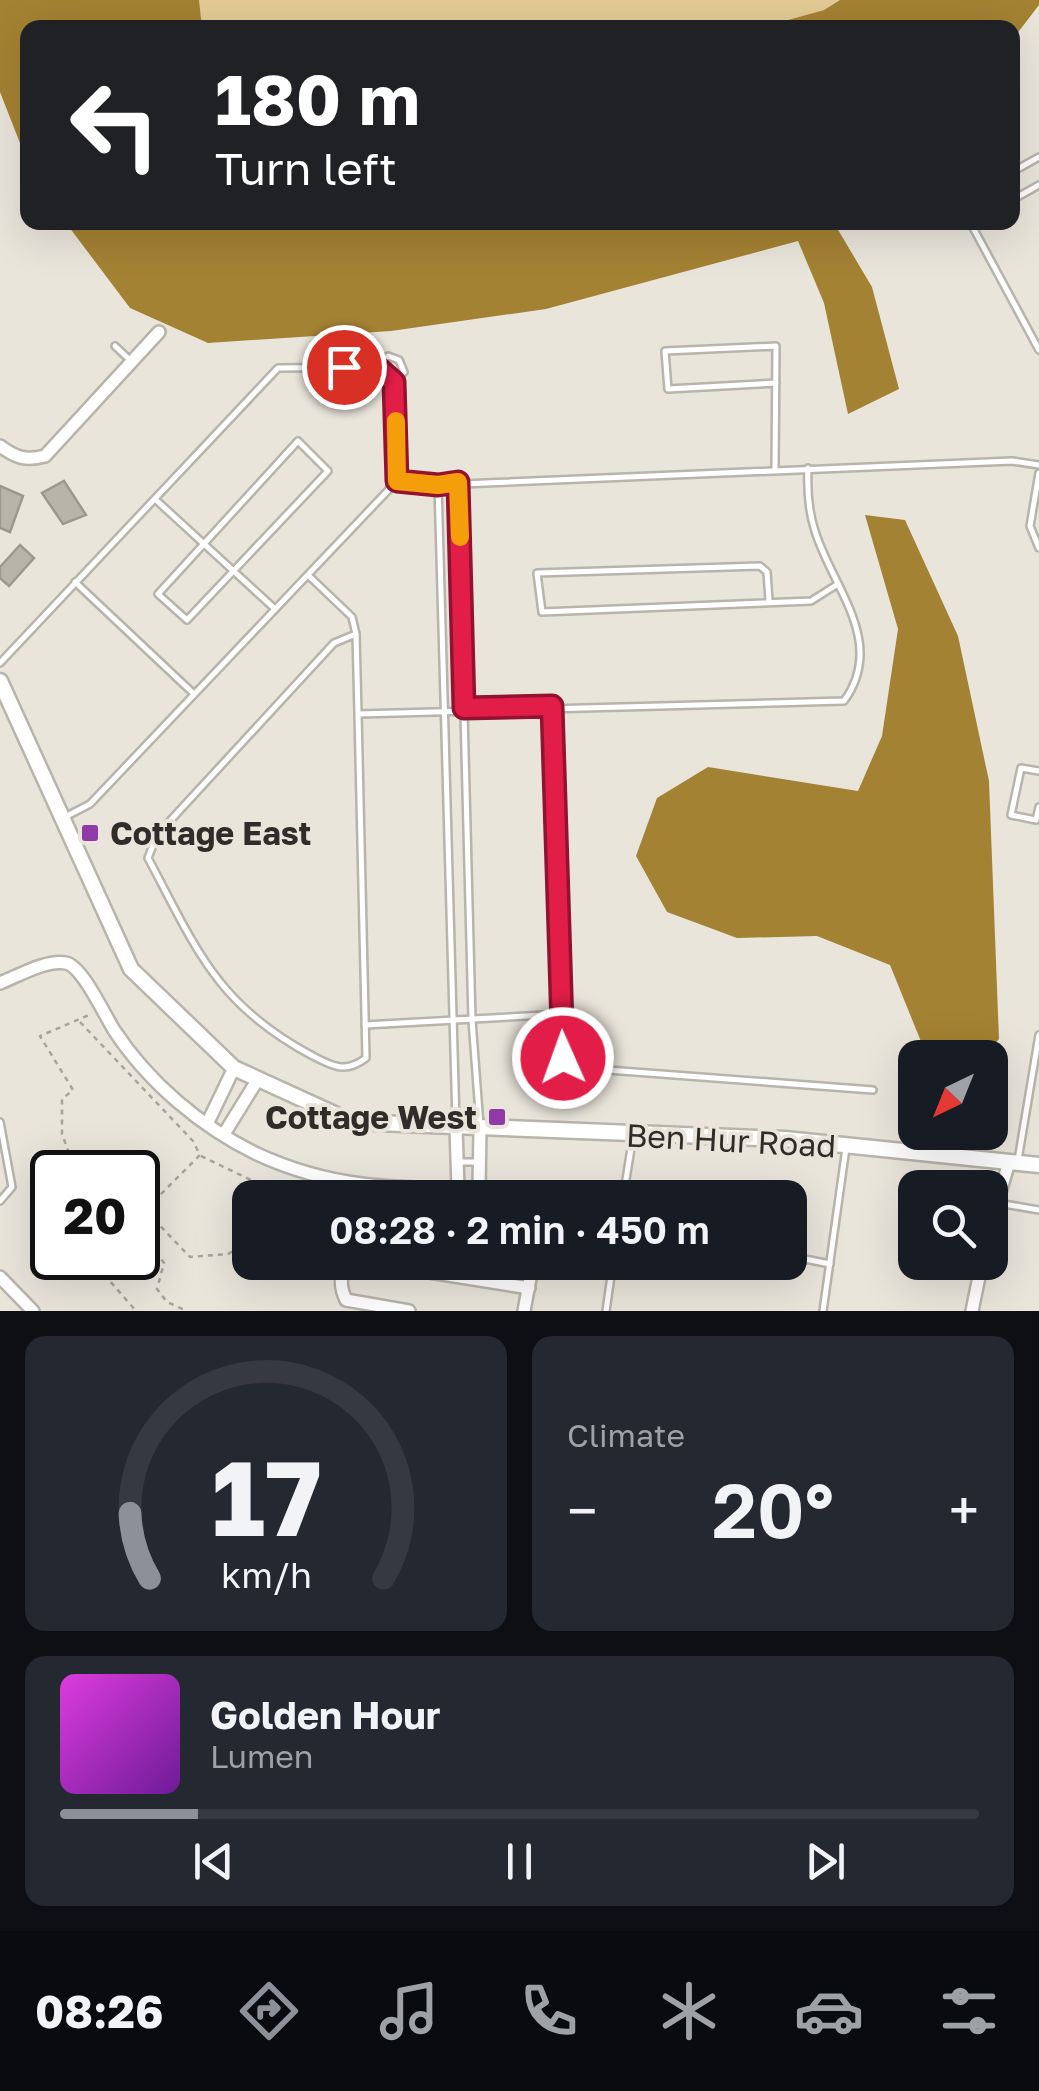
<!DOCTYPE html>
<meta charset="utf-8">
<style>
body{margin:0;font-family:"Golos Text",sans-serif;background:#242831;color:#f1f3f6;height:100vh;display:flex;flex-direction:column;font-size:38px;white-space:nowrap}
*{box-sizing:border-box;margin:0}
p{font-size:32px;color:#9ea1a6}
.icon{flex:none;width:55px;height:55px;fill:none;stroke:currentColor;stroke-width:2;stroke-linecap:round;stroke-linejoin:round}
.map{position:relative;height:1311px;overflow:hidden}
.panel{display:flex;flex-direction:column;gap:25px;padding:25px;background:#0d0f14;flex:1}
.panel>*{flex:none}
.hud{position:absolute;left:20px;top:20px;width:1000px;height:210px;border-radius:20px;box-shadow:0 10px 40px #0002;background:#202124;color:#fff;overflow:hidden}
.needle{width:65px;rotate:223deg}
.buttons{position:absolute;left:898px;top:1040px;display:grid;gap:20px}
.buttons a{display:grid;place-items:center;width:110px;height:110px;border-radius:20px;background:#171b24;box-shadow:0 10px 40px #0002;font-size:50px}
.speed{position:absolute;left:30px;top:1150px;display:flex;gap:20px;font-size:50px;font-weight:700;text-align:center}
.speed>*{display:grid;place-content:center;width:130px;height:130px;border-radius:50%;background:#171b24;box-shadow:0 10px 40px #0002;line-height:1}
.speed .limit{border:5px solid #111;border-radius:15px;background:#fff;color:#111}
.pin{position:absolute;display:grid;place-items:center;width:85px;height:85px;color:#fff;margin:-42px;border:5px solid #fff;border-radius:50%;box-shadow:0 2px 10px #0007}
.me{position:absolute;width:110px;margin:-55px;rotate:358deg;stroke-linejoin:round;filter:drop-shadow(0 0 8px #0008)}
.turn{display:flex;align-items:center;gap:35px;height:210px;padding:0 30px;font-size:45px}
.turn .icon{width:130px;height:130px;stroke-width:2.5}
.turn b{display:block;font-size:70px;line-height:85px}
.big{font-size:75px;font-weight:600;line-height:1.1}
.panel .card{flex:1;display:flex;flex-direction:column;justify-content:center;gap:15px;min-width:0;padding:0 35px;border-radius:20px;background:#242831}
.panel .dial{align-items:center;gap:0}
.dial svg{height:260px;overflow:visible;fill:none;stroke:#363941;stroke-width:7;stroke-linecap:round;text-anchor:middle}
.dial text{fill:#f1f3f6;stroke:none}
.song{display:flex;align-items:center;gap:30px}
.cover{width:120px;height:120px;border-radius:15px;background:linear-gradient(135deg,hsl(300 70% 55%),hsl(280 70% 35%))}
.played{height:10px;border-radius:5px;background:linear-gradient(90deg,#8c9099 15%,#363941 15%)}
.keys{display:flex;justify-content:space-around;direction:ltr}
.heat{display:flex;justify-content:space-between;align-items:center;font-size:55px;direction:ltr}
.panel .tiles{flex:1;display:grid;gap:25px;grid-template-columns:1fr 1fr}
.card:last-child{grid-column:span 2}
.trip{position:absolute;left:232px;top:1180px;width:575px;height:100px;border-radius:20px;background:#171b24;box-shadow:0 10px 40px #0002;font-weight:600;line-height:100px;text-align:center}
.tab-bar{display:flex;height:160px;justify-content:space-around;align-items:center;background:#090b0e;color:#9ea1a6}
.tab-bar .icon{width:70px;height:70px}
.tab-bar .current{color:#8c9099}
.tab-bar b{font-size:45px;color:#f1f3f6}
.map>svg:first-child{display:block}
.green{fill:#e4cb95}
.water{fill:#a48233}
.building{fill:#b8b4aa;stroke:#9c988e;stroke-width:2.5}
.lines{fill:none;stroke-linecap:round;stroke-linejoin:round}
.service-casing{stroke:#b8b4ab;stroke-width:10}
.minor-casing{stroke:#b8b4ab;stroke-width:16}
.tertiary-casing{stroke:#b8b4ab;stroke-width:19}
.path{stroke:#a8a49c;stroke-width:2.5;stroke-dasharray:5 5;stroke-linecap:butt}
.service{stroke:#fff;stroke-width:5}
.minor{stroke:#fff;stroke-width:11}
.tertiary{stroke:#fff;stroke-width:14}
.route-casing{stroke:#92132f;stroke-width:25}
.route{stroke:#e11d48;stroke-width:18}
.slow{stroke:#f59e0b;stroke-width:18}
.poi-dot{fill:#8f3aa7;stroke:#eae5db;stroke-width:4}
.labels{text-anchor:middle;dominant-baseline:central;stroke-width:8;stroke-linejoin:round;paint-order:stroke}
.poi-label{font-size:32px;font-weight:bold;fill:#2f2d2a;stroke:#eae5db;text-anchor:start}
.street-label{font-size:32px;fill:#2f2d2a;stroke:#eae5db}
</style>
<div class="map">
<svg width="1039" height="1311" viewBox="0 0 1039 1311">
<rect width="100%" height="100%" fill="#eae5db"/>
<path class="green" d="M199 0H840L824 10 763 28H202Z"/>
<g class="water">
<path d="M0 0H199L202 27 28 28 27 161 0 92Z"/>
<path d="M840 0H1039V5L1013 39 1012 28 763 27 824 10Z"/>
<path d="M394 222 428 227 446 222 834 223 872 287 899 389 848 414 824 303 798 241 546 309 391 331 208 343 130 308 66 223Z"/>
<path d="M865 515 905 520 958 636 989 781 999 1039 984 1057H938L922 1044 890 965 817 936 737 938 667 912 636 856 657 798 708 767 858 791 882 736 898 629Z"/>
</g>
<g class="building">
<path d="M64 481 86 515 63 524 42 493Z"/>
<path d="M0 486 23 496 10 532 0 528Z"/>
<path d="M20 545 34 558 9 586 0 578V567Z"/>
</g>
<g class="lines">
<g class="service-casing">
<g id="service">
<path d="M1012 172 1039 157"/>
<path d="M1012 200 1039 185"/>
<path d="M970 222 1039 350"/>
<path d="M115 346 131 361"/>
<path d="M377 367 388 356 399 360 404 372 394 382"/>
<path d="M298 441 328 471 187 620 158 594Z"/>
<path d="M775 469 776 346 665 351 668 389 776 383"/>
<path d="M1039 473 1030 526 1039 548"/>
<path d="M458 483 472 1020 480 1126"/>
<path d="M438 485 456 1122"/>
<path d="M156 500 275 609"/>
<path d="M309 576 352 617 356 634"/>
<path d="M75 582 194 694"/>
<path d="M769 600 767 572 760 566 537 573 542 612 811 601 838 584"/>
<path d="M0 663 278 368 377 367 394 382 397 481 438 485 1012 461 1039 465"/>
<path d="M552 707 562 1014"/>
<path d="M358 714 366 1058C345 1074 332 1066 311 1055 216 1004 196 948 148 858L157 835 334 643 356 634 358 714 844 701C887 642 832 587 815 531 808 510 807 490 808 468"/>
<path d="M1039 771 1021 768 1011 815 1036 820 1039 807"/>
<path d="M65 817 90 804 397 481"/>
<path d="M365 1025 562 1014 563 1059 568 1067 873 1090"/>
<path d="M0 1122 12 1187 0 1201"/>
<path d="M1018 1160 1039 1035"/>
<path d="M458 1162H478"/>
<path d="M623 1198 633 1136"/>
<path d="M998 1203 1039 1210"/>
<path d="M790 1256 830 1264"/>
<path d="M606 1311 613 1262"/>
<path d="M823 1311 846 1148"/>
</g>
</g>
<g class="minor-casing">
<g id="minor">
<path d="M0 446C16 458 26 461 45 456L159 332"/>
<path d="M0 983C18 976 47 959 66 963 82 966 104 1014 114 1030 148 1082 201 1127 257 1154 352 1198 428 1186 528 1189L539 1198"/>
<path d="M208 1122 234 1068"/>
<path d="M456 1127 458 1188"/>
<path d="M224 1134 258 1079"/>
<path d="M479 1188 480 1129"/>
<path d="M990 1227 1009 1162"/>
<path d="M352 1262C339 1273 339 1285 346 1300L409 1311"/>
<path d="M366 1262 529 1288"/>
<path d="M0 1277 33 1311"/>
<path d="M524 1311 533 1262"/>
<path d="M972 1311 982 1262"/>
</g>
</g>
<g class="tertiary-casing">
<path id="tertiary" d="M0 681 131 969 234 1068 352 1122 785 1139 1039 1165"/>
</g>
<g class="path">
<path d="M80 1022 193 1141 200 1155 145 1210"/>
<path d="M201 1156 253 1181 254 1198"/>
<path d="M76 1172 62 1134V1099L73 1090 40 1036 89 1015"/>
<path d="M138 1210H145L190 1257 228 1254 250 1241"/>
<path d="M138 1227 164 1263 157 1289 167 1302 187 1311"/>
<path d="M82 1258 84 1265 102 1272 136 1311"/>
</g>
<use href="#service" class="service"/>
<use href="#minor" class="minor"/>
<use href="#tertiary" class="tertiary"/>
</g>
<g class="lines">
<g class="route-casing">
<path id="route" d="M344 367H377L394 382 397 481 438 485 458 482 464 708 552 706 563 1058"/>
</g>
<use href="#route" class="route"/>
<path class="slow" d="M396 421 397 481 438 485 458 482 460 537"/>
</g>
<g class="poi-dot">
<rect x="80" y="823" width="20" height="20" rx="5"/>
<rect x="487" y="1107" width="20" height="20" rx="5"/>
</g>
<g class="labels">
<g class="poi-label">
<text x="110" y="833">Cottage East</text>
<text x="477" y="1117" text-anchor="end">Cottage West</text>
</g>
<g class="street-label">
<text transform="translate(731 1140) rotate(3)">Ben Hur Road</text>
</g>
</g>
</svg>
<div class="buttons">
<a><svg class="needle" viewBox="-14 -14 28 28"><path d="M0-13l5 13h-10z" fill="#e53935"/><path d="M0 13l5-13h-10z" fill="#9ea1a6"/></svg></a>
<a><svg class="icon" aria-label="search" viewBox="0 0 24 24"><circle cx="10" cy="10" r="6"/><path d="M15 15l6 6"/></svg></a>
</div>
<div class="speed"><div class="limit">20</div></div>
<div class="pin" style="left:344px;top:367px;background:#d93025"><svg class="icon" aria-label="arrive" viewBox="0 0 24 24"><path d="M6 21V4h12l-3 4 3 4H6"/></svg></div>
<svg class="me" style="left:563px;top:1058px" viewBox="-20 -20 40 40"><circle r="17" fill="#e11d48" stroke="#fff" stroke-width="3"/><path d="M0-11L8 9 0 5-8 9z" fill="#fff"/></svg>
<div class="trip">08:28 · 2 min · 450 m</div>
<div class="hud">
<div class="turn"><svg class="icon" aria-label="left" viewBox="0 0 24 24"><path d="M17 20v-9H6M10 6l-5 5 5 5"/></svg><div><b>180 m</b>Turn left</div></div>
</div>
</div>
<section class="panel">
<div class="tiles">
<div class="card dial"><svg viewBox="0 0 100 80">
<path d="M14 69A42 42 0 1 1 86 69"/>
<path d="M14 69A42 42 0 0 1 8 49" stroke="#8c9099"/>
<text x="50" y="56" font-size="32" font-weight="700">17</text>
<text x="50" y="72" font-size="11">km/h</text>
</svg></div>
<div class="card"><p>Climate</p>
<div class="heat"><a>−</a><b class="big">20°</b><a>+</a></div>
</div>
<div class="card">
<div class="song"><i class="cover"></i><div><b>Golden Hour</b><p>Lumen</p></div></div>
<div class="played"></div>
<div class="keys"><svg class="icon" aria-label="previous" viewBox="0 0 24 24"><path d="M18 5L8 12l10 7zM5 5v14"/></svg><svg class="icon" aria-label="pause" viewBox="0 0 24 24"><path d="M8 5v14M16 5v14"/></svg><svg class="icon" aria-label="next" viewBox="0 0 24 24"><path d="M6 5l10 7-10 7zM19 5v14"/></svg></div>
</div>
</div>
</section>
<nav class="tab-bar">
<b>08:26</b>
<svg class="icon current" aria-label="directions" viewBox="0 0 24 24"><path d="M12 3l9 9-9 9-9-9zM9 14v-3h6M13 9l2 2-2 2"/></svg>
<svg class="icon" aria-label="music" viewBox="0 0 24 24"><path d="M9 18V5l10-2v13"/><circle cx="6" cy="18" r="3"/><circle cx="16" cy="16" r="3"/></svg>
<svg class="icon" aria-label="phone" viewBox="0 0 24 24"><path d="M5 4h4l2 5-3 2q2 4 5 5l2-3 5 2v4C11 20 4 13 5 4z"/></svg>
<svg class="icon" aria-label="climate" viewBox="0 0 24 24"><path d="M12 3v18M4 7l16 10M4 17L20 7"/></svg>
<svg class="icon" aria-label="car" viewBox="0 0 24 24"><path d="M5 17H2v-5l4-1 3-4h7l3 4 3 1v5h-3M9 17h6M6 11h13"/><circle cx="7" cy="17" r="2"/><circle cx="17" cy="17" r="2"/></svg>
<svg class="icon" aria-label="filters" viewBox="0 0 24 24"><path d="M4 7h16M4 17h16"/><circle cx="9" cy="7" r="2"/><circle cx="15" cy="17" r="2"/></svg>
</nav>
